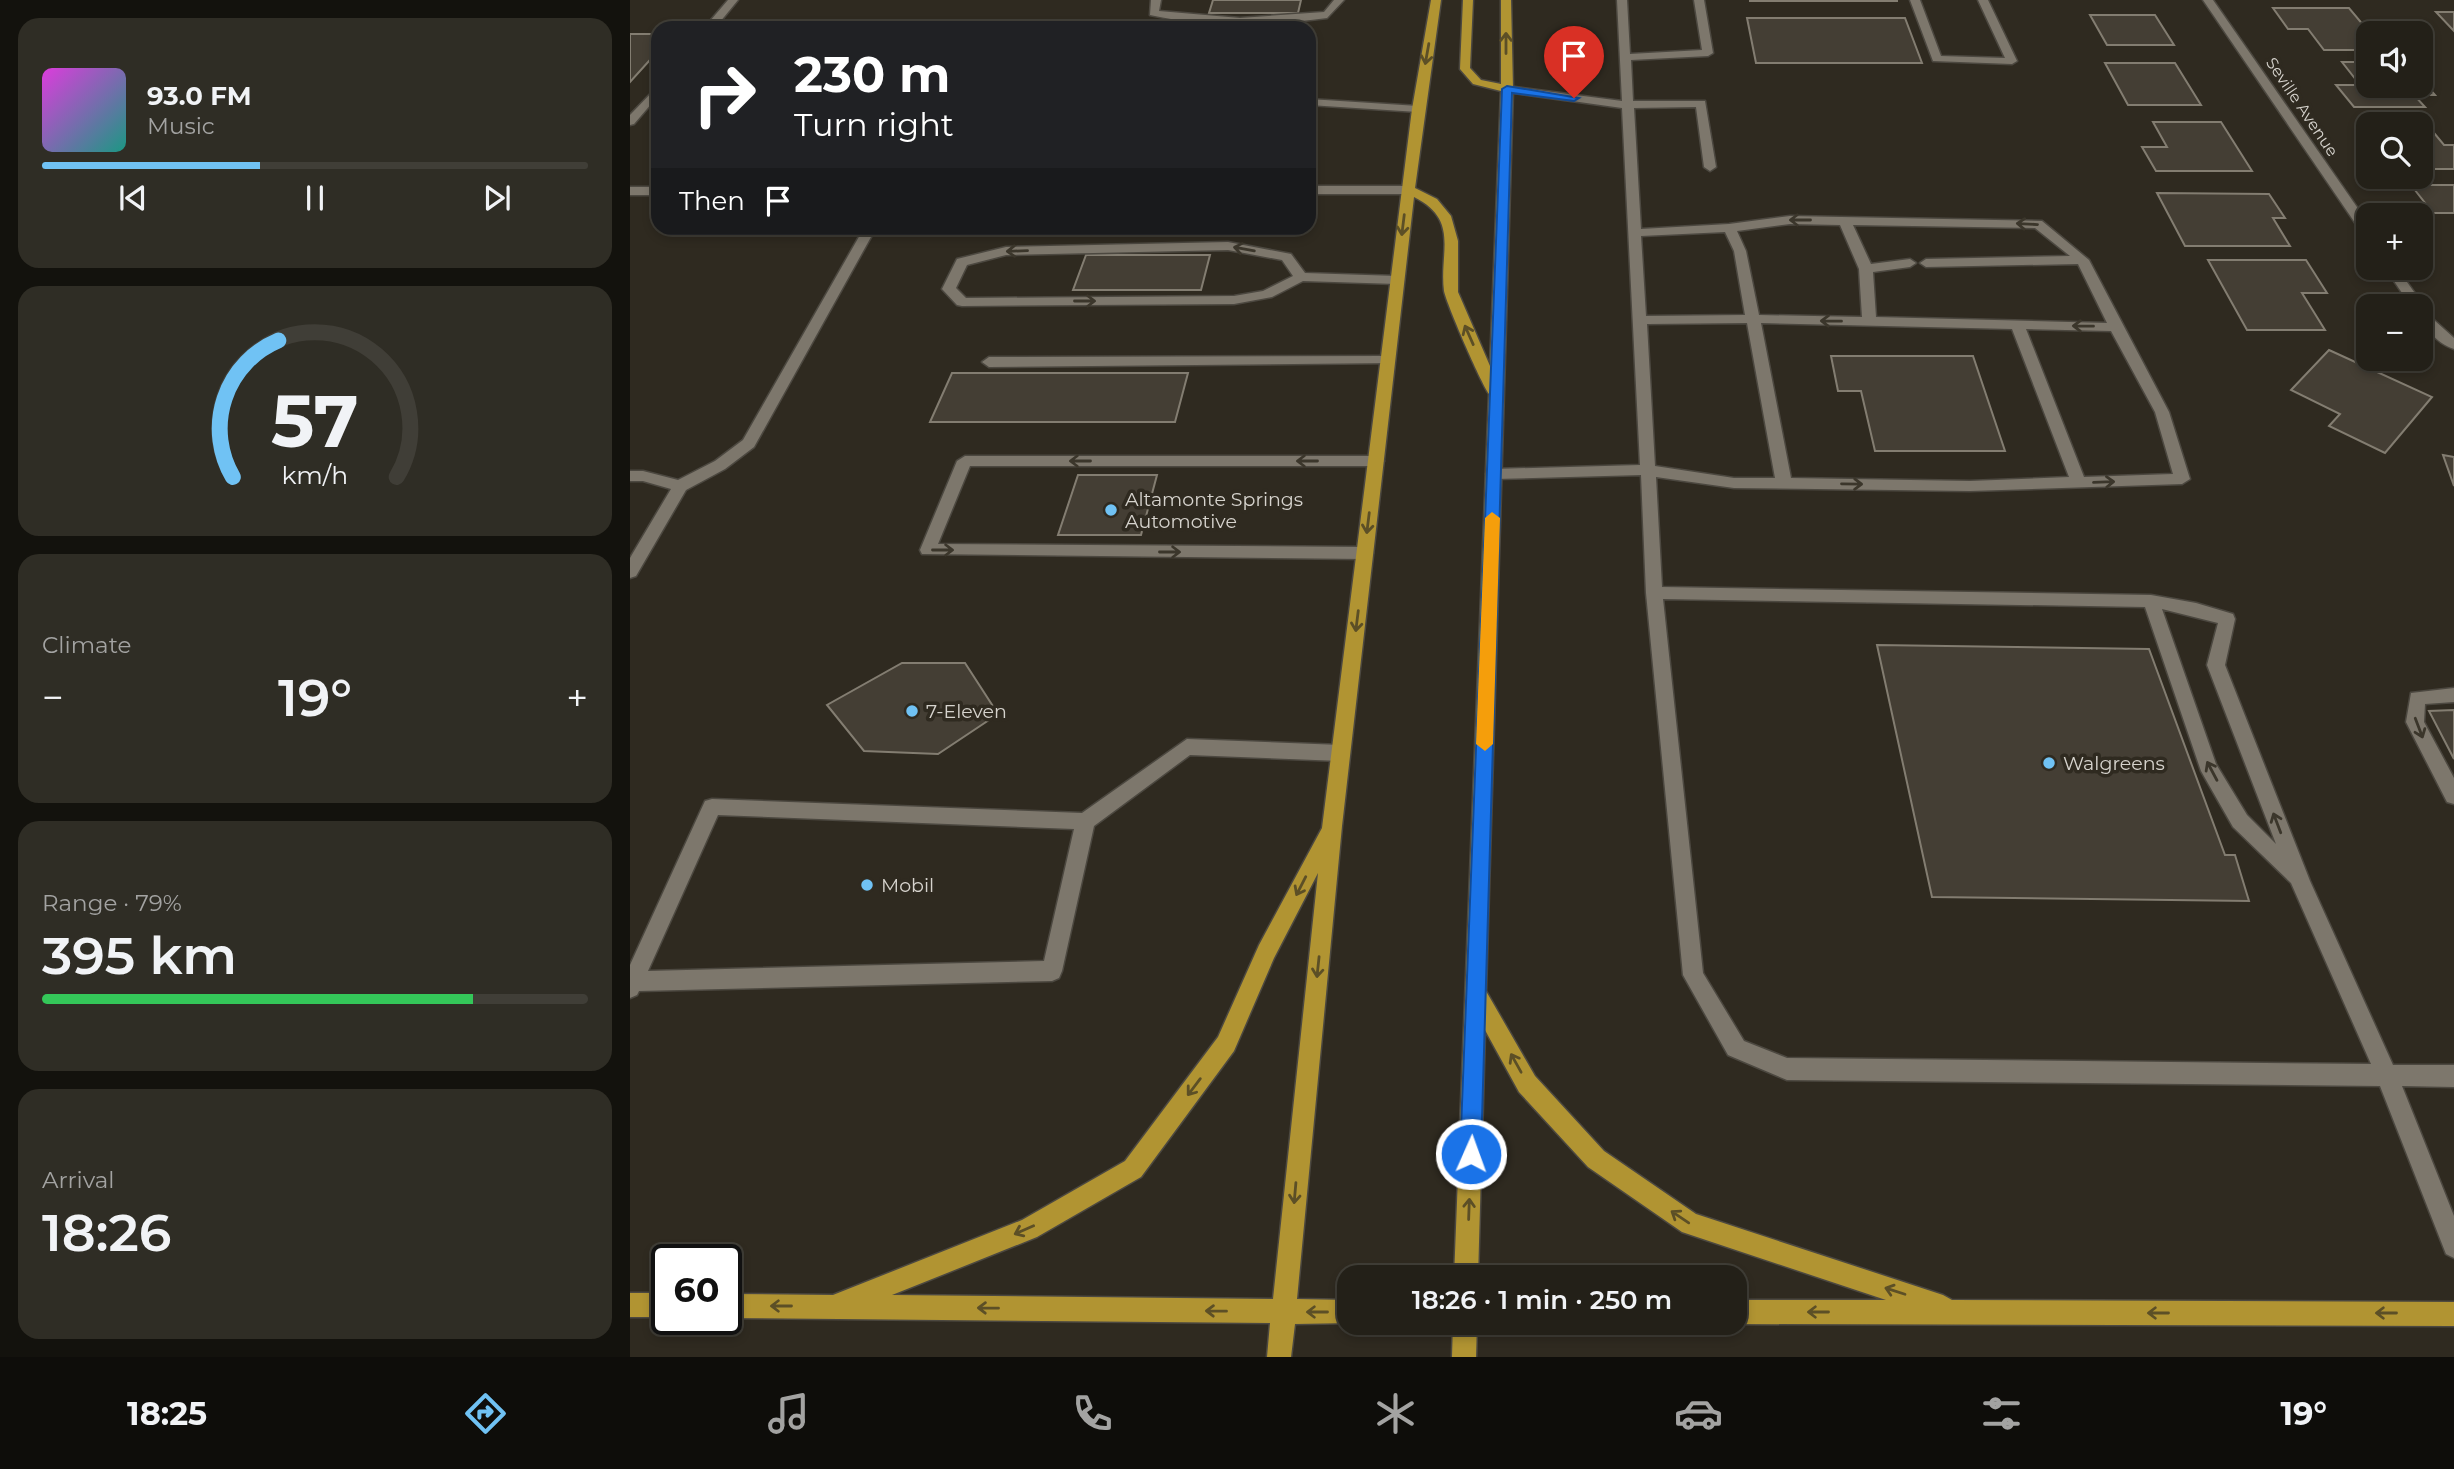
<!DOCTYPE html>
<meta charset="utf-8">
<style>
body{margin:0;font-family:Montserrat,sans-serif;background:#2f2d25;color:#f1f3f6;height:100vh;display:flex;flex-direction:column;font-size:26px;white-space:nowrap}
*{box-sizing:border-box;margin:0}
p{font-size:23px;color:#a3a3a2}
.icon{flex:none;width:38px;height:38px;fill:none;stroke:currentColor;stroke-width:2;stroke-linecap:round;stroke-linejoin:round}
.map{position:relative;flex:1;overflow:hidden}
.details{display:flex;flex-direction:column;gap:18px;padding:18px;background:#13120d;width:630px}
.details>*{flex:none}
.banner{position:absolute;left:21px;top:21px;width:665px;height:214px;border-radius:21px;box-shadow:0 4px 10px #0003,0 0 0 2px #403e37;background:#202124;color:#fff;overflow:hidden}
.buttons{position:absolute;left:1726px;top:21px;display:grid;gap:14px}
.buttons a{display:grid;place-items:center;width:77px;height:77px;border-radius:14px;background:#232018;box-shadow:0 4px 10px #0003,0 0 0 2px #403e37;font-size:35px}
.speed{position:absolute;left:21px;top:1244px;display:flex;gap:14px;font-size:35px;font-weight:700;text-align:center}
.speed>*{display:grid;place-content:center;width:91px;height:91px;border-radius:50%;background:#232018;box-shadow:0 4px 10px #0003,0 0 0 2px #403e37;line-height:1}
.speed .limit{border:4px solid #111;border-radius:10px;background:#fff;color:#111}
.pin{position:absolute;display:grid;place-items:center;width:60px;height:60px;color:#fff;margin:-72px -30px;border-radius:50% 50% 50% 0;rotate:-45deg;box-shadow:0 0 7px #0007}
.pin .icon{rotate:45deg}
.me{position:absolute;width:77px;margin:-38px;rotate:2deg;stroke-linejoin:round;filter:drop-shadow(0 0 5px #0008)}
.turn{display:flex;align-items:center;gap:24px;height:147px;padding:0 28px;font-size:32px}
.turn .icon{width:91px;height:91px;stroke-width:2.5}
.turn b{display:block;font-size:49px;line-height:60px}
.then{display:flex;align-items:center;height:66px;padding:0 28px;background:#0003;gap:14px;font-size:26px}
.big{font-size:52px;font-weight:600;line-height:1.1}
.details .card{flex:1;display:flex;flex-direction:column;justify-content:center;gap:10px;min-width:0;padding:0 24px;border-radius:21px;background:#2f2d25}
.details .dial{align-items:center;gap:0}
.dial svg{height:182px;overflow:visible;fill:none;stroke:#403e37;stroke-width:7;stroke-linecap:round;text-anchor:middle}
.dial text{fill:#f1f3f6;stroke:none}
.song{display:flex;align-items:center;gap:21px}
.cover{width:84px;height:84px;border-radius:10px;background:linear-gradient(135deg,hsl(300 70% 55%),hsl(170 70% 35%))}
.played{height:7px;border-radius:4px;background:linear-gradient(90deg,#70c2f4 40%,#403e37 40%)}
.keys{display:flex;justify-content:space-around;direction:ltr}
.heat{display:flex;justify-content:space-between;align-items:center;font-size:38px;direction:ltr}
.charge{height:10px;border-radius:5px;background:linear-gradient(90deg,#34c759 79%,#403e37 0)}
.trip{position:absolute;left:707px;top:1265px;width:410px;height:70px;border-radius:21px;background:#232018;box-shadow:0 4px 10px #0003,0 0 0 2px #403e37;font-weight:600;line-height:70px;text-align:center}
.tab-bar{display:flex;height:112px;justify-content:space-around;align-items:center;background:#0e0d0a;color:#a3a3a2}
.tab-bar .icon{width:49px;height:49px}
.tab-bar .selected{color:#70c2f4}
.tab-bar b{font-size:32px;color:#f1f3f6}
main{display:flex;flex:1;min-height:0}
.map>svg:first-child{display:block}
.building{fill:#443e34;stroke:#837d71;stroke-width:2}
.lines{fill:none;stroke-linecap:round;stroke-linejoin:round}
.minor-casing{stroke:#4c4840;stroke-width:3}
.major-casing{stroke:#4c4840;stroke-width:3}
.minor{fill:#7d776c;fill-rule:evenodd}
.major{fill:#b19432;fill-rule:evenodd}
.oneway{stroke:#5c4f26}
.oneway2{stroke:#3b362b}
.route{fill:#1a73e8;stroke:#114b97;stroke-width:2}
.slow{fill:#f59e0b}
.poi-dot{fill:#70c2f4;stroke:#2f2a20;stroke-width:2.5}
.labels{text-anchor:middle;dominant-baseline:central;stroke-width:7;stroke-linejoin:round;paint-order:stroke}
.far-street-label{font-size:16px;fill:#d6d3cd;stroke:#2f2a20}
.poi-label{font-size:19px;fill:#d6d3cd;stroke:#2f2a20;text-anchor:start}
</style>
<main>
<section class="details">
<div class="card">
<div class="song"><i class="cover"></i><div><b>93.0 FM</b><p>Music</p></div></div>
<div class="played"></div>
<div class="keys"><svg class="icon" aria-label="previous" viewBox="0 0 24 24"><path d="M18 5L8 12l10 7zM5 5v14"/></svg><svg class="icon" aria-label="pause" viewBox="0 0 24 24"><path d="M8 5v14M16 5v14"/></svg><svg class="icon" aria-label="next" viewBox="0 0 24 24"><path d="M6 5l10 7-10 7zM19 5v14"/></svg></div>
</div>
<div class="card dial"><svg viewBox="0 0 100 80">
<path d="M14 69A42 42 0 1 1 86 69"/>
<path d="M14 69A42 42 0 0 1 34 9" stroke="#70c2f4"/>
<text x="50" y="56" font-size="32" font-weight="700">57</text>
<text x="50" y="72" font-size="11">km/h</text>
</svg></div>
<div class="card"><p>Climate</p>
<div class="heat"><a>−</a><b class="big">19°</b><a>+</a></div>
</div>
<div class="card"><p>Range · 79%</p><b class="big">395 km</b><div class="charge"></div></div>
<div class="card"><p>Arrival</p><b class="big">18:26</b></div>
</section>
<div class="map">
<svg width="1824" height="1357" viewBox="0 0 1824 1357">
<rect width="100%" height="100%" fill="#2f2a20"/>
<g class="building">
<path d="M583 0H671L668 13H579Z"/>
<rect x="1120" y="0" width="147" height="1"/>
<path d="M1643 8H1719L1740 33 1738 50H1694L1678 29H1658Z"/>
<path d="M1806 12H1824V31Z"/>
<path d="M1460 15H1525L1544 45H1477Z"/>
<path d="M1117 18H1275L1292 63H1126Z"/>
<path d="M498 26H650L497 28Z"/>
<path d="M0 34H28V51L0 82Z"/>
<path d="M1712 62H1738V86H1790V78L1805 95H1784L1795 107H1724L1706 85H1730Z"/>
<path d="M1475 63H1545L1571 105H1498Z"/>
<path d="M1523 122H1591L1622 171H1526L1512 147H1537Z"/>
<path d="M1731 122H1795L1814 145H1824V169H1790V124H1738V131Z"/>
<path d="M1781 185H1824V213H1803Z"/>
<path d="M1527 193 1639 194 1655 218H1643L1660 246H1555Z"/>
<path d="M456 255H580L571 290H443Z"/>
<path d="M1578 260H1676L1697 293H1672L1695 330H1617Z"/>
<path d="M1699 350 1802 397 1755 453 1699 426 1710 414 1661 390Z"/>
<path d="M1201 356H1343L1375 451H1245L1231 391H1208Z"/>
<path d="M322 373H558L545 422H300Z"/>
<path d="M1813 455 1824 457V486Z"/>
<path d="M448 475H527L511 535H428Z"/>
<path d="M1247 645 1519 649 1595 855H1605L1619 901 1302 897Z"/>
<path d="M272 663H335L368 714 308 754 234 751 197 705Z"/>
<path d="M1824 710V759L1799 711Z"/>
</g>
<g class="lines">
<g class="minor-casing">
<g id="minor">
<path d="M98 0H108L85 28H74Z"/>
<path d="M521 0H531L529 11 610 18 694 12 704 0H714L697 18C639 26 578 28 520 15Z"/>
<path d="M987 0H997L1000 54 1072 50 1064 0H1074L1083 53 1078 56 1001 60 1003 101H1075L1086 167 1080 171 1074 167 1066 107 1004 108 1011 229 1099 224 1160 216 1412 221 1459 260 1539 412 1560 479 1552 484 1340 491 1104 488 1026 477 1032 587 1521 595 1566 603 1603 614 1605 619 1595 665 1680 881 1763 1065H1824V1087L1772 1086 1824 1216V1258L1816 1254 1750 1086 1157 1080 1098 1055 1053 975 1016 593 1011 475 864 479 856 474 864 469 1010 465 992 108 877 92 871 89 877 86 992 101ZM1160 224 1210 225 1229 269 1232 317 1129 315 1116 251 1107 231ZM1223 225 1405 228 1440 256 1296 259 1290 263 1296 267 1448 264 1477 323 1246 317 1243 272 1280 267 1286 263 1280 259 1241 264ZM1095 232 1104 251 1115 315 1016 316 1011 236ZM1117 323 1145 478H1104L1025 466 1017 324ZM1131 323 1382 329 1439 477 1340 481 1161 478ZM1396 329 1481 331 1525 412 1543 474 1454 477ZM1033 599 1515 607 1571 771 1603 827 1661 883 1741 1064 1157 1058 1114 1041 1073 973ZM1532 609 1588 623 1577 665 1646 844 1617 815 1586 764Z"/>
<path d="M1280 0H1290L1311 56 1375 58 1348 0H1358L1387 61 1382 64 1303 61Z"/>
<path d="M1573 0H1583L1738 223V237L1734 236Z"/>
<path d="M28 86V96L4 124 0 125V115Z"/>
<path d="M679 99 788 106 794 109 788 112 679 105Z"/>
<path d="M679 186H778L784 190 778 194H679Z"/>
<rect x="0" y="187" width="28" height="8"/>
<path d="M234 228H246L124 447 95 469 56 490 6 576 0 578V558L41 489 13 481H0V471H13L48 480 85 461 113 440Z"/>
<path d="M598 242 661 254 675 273 767 276 774 280 767 284 673 281 642 297 604 304 332 306 327 305 312 289 327 259 376 247ZM598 250 652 260 663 276 633 291 604 296 336 298 326 288 337 265 376 255Z"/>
<path d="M1755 268H1767L1804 320 1824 338V349C1806 343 1790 325 1790 306H1781Z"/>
<path d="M757 356 764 360 762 363 359 367 352 362 359 357Z"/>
<path d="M335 456H746L754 461 746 466H340L308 544 735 547 743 553 735 559 292 554 290 550 327 461Z"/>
<path d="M1824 688V702L1795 704 1794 722 1824 778V804L1817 802 1776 722 1781 693Z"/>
<path d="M557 739 711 745 717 748 720 753 717 758 711 761 560 755 464 826 432 971 429 978 422 981 9 991 7 995 0 998V965L75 801 82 799 452 813ZM88 815 444 829 414 961 18 971Z"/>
</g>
</g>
<g class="major-casing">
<g id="major">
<path d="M801 0H811L785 188 807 199 821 216 828 241V292L860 366 871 91 843 84 830 69 833 0H843L840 68 851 80 871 84V0H881L883 89 856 991 905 1076 974 1151 1066 1214 1313 1295 1322 1300 1824 1302V1326L1104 1324 1101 1323H1104V1300H1256L1052 1232 958 1167 889 1092 855 1030 848 1278H824L859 394C850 381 817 305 814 291 809 252 830 220 784 197L712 826 667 1299 719 1300V1323H722L665 1324 661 1357H637L640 1323 96 1318V1294L203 1295 392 1220 495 1161 588 1037 629 945 692 828 782 109ZM688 873 643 1299 262 1295 407 1237 511 1177 604 1051 644 958Z"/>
<rect x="0" y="1293" width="37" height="24"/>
<path d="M823 1323H847L846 1357H822Z"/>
</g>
</g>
<use href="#minor" class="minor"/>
<use href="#major" class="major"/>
</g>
<defs><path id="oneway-shaft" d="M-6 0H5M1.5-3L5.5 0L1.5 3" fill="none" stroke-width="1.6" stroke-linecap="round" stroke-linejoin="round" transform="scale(1.75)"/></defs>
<g class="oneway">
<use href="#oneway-shaft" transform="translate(876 43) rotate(-90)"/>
<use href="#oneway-shaft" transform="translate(797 54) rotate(100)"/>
<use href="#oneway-shaft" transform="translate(773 225) rotate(97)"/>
<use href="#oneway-shaft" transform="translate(839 335) rotate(-114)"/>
<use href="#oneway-shaft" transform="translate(738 523) rotate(97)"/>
<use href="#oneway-shaft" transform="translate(727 621) rotate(97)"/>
<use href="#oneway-shaft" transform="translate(671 886) rotate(117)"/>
<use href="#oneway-shaft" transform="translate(688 967) rotate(96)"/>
<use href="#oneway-shaft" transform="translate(886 1063) rotate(-119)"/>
<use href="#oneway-shaft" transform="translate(564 1087) rotate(127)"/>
<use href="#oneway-shaft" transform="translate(665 1193) rotate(95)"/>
<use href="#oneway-shaft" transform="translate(839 1209) rotate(-88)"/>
<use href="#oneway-shaft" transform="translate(1050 1217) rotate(-146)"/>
<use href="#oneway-shaft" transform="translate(394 1230) rotate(156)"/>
<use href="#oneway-shaft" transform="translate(1265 1291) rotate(-162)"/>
<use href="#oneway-shaft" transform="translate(151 1306) rotate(-180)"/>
<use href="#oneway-shaft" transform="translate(358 1308) rotate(-179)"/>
<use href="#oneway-shaft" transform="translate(586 1311) rotate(-179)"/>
<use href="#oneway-shaft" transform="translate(687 1312) rotate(-180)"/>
<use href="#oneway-shaft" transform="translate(1188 1312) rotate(180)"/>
<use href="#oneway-shaft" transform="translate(1528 1313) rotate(-180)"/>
<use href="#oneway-shaft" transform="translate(1756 1313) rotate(-180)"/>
</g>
<g class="oneway2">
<use href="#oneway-shaft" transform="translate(1170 220) rotate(-180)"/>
<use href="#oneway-shaft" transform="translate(1397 224) rotate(-177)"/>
<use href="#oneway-shaft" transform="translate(614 249) rotate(-170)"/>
<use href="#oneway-shaft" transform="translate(387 251) rotate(178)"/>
<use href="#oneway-shaft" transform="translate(455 301)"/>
<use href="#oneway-shaft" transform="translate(1201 321) rotate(-179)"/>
<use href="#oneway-shaft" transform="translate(1453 326) rotate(-179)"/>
<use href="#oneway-shaft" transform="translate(450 461) rotate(-180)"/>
<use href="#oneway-shaft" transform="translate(677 461) rotate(180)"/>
<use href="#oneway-shaft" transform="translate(1474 482) rotate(-2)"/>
<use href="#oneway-shaft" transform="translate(1222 484) rotate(1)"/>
<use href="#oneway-shaft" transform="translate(313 550)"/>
<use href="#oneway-shaft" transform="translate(540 552)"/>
<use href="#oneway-shaft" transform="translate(1789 728) rotate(69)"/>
<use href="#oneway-shaft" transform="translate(1582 771) rotate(-118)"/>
<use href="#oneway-shaft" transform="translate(1647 823) rotate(-111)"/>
</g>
<path class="route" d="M877 86 949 98 944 101 882 93 851 1154 848 1161 841 1164 833 1161 830 1154 872 89Z"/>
<path class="slow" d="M862 512 870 518 863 744 855 751 846 744 855 518Z"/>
<g class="poi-dot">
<circle cx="481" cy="510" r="7"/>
<circle cx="282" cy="711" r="7"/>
<circle cx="1419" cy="763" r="7"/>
<circle cx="237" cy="885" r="7"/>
</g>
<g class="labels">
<g class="far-street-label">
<text transform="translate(1672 107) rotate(56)">Seville Avenue</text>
</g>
<g class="poi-label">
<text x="495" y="499">Altamonte Springs<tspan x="495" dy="22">Automotive</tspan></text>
<text x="296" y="711">7-Eleven</text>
<text x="1433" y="763">Walgreens</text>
<text x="251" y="885">Mobil</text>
</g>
</g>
</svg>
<div class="buttons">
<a><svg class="icon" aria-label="sound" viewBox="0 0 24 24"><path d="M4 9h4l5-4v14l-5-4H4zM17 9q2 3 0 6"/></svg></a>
<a><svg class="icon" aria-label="search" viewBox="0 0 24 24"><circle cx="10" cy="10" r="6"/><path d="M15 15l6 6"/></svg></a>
<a>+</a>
<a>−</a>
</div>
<div class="speed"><div class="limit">60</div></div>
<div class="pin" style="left:944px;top:98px;background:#d93025"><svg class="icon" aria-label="arrive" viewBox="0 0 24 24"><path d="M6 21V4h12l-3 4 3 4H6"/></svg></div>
<svg class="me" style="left:841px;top:1154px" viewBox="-20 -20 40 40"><circle r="17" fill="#1a73e8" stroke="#fff" stroke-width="3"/><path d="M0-11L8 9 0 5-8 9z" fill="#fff"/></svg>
<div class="trip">18:26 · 1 min · 250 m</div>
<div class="banner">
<div class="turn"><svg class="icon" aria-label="right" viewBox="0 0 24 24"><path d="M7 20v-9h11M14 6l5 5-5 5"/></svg><div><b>230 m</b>Turn right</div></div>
<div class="then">Then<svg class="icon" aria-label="arrive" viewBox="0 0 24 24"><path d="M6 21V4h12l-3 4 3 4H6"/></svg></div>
</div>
</div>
</main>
<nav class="tab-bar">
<b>18:25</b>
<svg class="icon selected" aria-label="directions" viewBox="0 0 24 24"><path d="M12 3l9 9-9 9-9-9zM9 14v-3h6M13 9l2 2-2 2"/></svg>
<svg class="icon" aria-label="music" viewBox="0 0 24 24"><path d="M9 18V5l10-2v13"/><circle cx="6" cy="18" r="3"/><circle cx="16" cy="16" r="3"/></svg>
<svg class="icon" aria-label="phone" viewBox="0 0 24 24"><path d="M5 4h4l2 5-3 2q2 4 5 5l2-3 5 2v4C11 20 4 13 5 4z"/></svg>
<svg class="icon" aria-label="climate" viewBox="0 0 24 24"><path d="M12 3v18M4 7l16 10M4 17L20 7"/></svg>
<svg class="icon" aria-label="car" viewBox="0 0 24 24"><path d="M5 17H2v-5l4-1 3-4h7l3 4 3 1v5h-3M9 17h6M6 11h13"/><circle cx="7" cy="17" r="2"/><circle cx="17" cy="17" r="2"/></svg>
<svg class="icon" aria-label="filters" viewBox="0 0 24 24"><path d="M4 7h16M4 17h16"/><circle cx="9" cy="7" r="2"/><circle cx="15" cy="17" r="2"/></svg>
<b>19°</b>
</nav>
